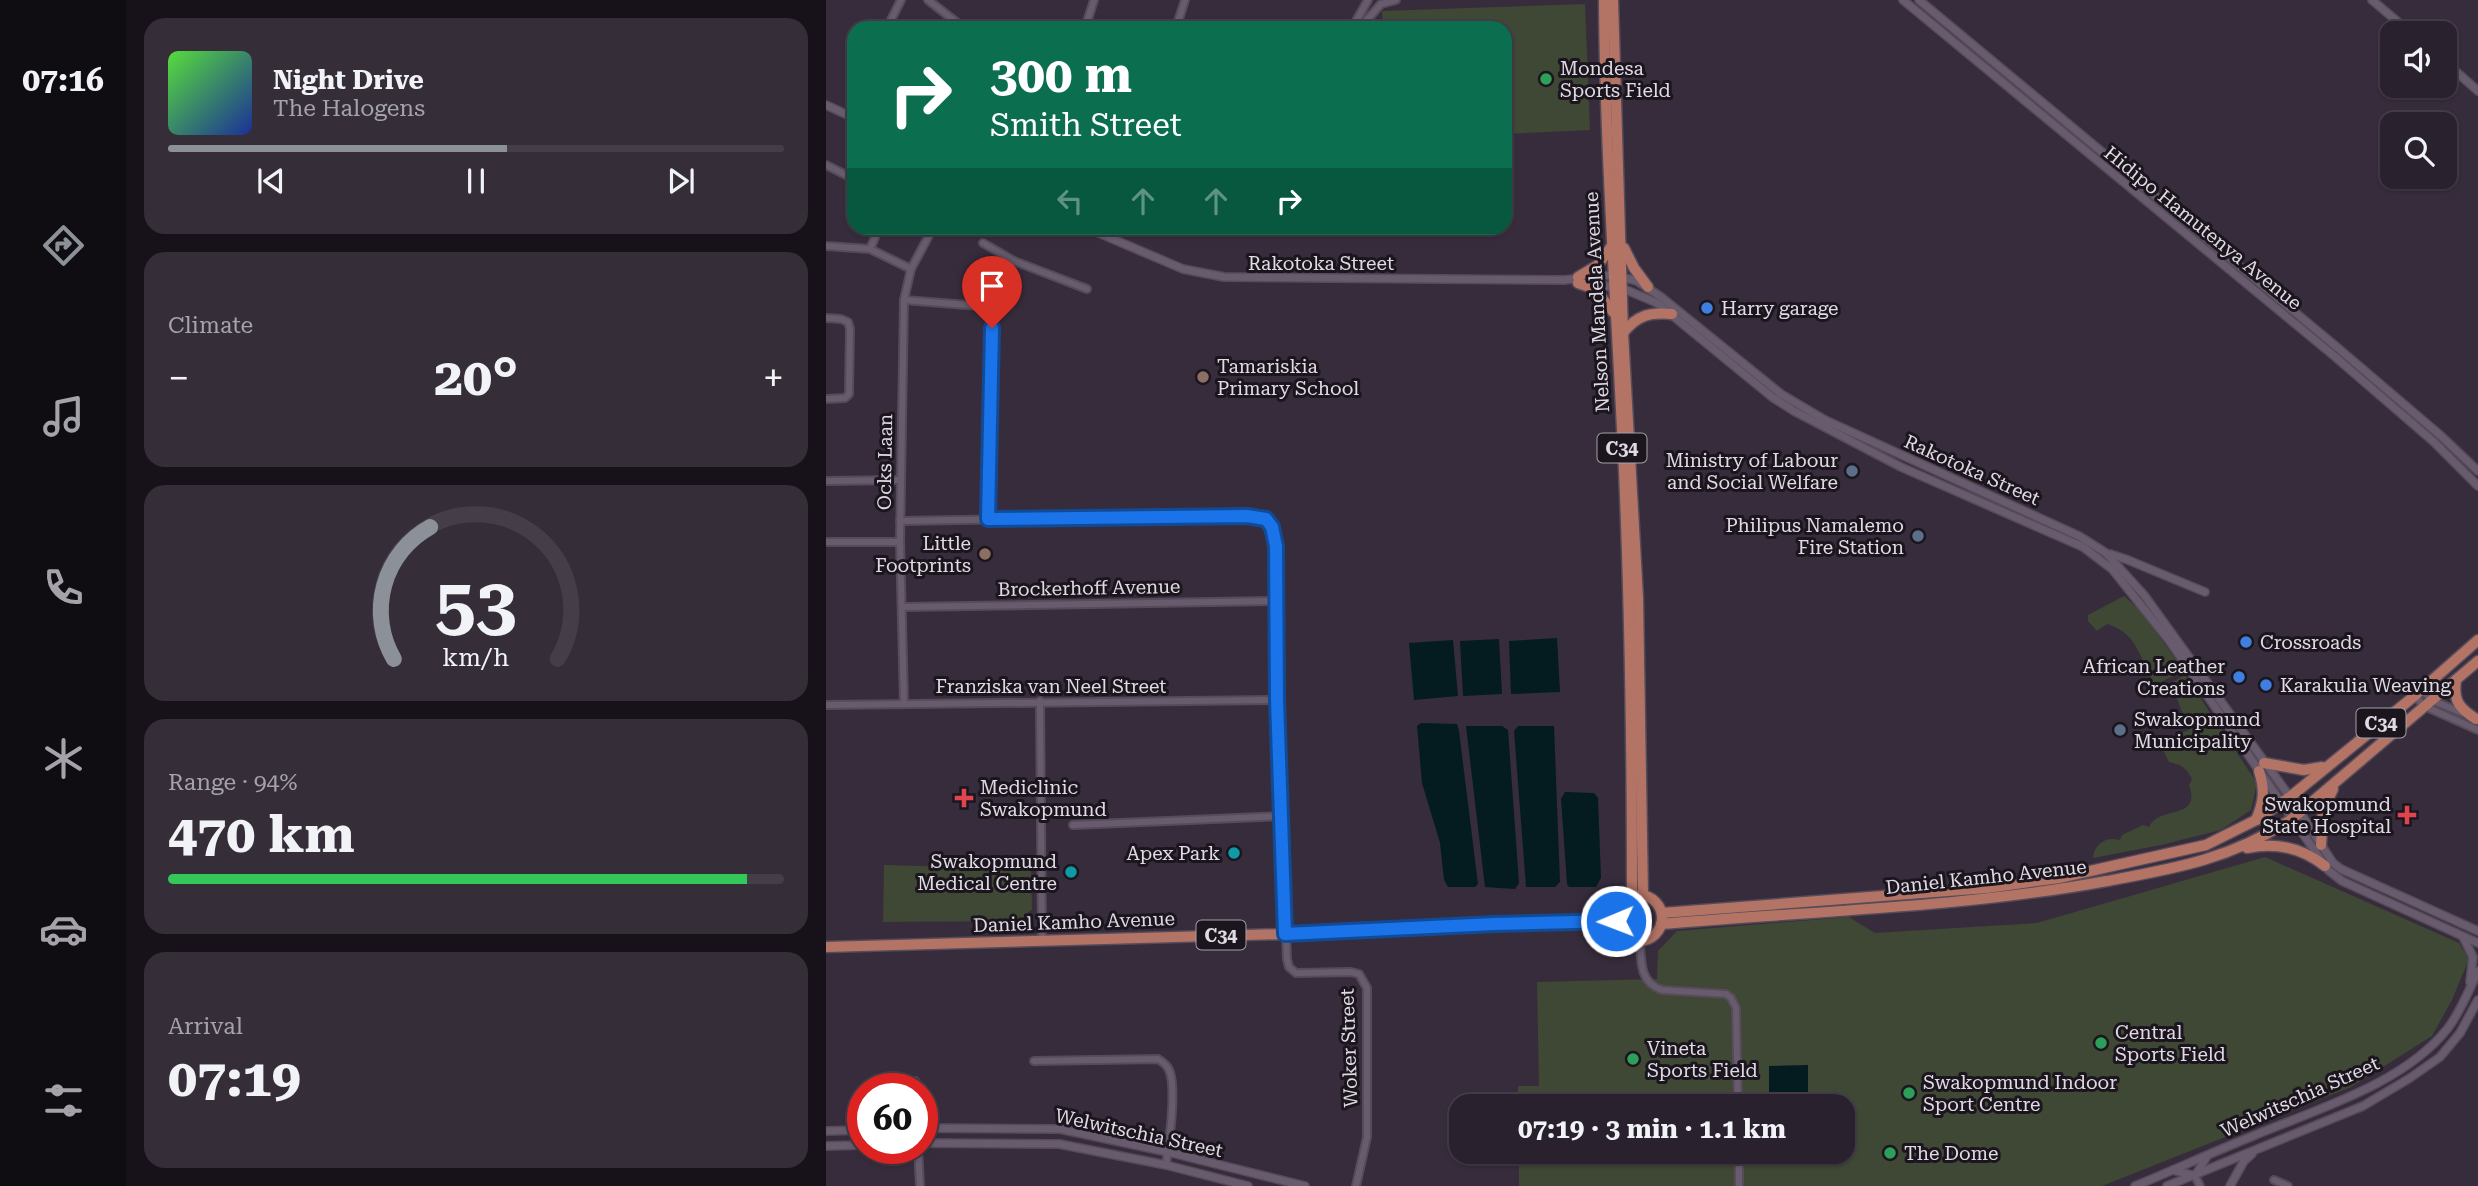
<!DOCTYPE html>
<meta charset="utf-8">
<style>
body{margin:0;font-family:"Roboto Serif",serif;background:#352e39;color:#f1f3f6;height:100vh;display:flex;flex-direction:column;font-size:26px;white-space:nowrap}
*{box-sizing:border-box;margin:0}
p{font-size:23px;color:#a5a3aa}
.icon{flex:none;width:38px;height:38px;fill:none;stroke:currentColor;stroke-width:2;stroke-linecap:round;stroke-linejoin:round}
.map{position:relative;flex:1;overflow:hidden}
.details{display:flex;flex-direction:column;gap:18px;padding:18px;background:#171219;width:700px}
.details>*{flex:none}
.top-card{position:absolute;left:21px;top:21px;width:665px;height:214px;border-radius:21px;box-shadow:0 2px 5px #0004,0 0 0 2px #453e49;background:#0b6e4f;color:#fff;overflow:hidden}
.fabs{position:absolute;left:1554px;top:21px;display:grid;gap:14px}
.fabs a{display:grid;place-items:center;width:77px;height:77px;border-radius:14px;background:#29212d;box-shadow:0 2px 5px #0004,0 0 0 2px #453e49;font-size:35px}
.speed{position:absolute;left:21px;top:1073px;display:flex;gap:14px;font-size:35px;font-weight:700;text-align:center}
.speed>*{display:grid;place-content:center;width:91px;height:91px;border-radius:50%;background:#29212d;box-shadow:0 2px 5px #0004,0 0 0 2px #453e49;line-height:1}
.speed .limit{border:10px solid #d22;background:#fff;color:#111}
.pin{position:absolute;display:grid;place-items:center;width:60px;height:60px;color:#fff;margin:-72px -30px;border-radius:50% 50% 50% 0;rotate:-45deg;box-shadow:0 0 7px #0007}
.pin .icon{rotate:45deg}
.me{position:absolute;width:77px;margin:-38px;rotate:269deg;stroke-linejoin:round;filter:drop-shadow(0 0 5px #0008)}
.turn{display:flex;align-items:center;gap:24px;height:147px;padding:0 28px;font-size:32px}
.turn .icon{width:91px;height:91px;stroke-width:2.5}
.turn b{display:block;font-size:49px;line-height:60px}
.lanes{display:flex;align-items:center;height:66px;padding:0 28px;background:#0003;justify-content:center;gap:35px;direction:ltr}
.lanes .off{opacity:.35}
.big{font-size:52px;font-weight:700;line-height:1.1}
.details .card{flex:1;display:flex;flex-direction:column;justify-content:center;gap:10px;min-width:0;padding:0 24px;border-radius:21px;background:#352e39}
.details .dial{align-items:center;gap:0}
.dial svg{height:182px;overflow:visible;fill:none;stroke:#453e49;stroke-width:7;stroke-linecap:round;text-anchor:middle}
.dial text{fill:#f1f3f6;stroke:none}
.song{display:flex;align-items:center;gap:21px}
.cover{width:84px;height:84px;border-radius:10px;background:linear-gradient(135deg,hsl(110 70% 55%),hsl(230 70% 35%))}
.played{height:7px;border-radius:4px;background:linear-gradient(90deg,#8c9099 55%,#453e49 55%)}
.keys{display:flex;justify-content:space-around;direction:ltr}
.heat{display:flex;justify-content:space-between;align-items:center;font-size:38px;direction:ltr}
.charge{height:10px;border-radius:5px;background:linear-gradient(90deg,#34c759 94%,#453e49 0)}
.trip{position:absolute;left:623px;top:1094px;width:406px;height:70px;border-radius:21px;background:#29212d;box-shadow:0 2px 5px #0004,0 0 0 2px #453e49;font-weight:700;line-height:70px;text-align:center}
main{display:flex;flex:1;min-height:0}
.dock{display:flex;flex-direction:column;width:126px;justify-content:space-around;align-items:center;background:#100d12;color:#a5a3aa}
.dock .icon{width:49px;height:49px}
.dock .selected{color:#8c9099}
.dock b{font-size:32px;color:#f1f3f6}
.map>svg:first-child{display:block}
.green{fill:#3f4735}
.water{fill:#041b1f}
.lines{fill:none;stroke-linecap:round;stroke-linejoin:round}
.minor-casing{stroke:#554b59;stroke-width:10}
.tertiary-casing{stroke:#554b59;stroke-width:10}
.primary-casing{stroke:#554b59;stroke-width:13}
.minor{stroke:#685b6e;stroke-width:6}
.tertiary{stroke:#685b6e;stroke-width:7}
.primary{stroke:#b47465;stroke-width:10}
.route-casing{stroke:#114b97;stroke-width:18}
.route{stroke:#1a73e8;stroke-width:12}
.leisure-dot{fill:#2e9e5b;stroke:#1b161e;stroke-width:2.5}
.shop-dot{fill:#3f7fe0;stroke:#1b161e;stroke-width:2.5}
.education-dot{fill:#8d6e63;stroke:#1b161e;stroke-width:2.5}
.service-dot{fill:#5c6f8a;stroke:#1b161e;stroke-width:2.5}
.health-dot{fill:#e0444e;stroke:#1b161e;stroke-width:2.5}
.culture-dot{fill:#0f9aa8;stroke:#1b161e;stroke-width:2.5}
.labels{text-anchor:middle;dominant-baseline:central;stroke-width:6;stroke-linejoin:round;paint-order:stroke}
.shield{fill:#1b161e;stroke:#a69fa9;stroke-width:2}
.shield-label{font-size:18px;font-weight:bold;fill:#e1dae5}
.poi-label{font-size:19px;fill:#e1dae5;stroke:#1b161e;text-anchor:start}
.street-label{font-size:19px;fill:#e1dae5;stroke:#1b161e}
</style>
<main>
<nav class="dock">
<b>07:16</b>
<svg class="icon selected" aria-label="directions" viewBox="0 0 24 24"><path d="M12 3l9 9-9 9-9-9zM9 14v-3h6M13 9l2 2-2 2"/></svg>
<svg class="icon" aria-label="music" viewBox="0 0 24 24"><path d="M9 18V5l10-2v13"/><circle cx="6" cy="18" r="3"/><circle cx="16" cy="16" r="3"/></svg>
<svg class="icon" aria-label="phone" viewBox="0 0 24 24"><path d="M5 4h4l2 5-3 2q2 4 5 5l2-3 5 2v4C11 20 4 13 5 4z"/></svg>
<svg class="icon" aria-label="climate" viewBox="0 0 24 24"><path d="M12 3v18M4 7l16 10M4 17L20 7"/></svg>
<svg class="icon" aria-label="car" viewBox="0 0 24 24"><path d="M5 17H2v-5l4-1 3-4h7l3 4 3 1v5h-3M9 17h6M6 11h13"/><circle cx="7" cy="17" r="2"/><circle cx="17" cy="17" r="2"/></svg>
<svg class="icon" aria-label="filters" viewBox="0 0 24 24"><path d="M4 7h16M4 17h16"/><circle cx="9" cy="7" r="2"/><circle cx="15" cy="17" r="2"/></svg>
</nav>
<section class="details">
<div class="card">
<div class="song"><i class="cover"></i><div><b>Night Drive</b><p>The Halogens</p></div></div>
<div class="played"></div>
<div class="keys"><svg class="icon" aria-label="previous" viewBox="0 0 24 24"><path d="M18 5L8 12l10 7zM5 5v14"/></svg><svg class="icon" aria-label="pause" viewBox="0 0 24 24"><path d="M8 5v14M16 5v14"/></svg><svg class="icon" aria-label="next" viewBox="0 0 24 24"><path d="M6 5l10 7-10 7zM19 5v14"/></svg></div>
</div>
<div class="card"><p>Climate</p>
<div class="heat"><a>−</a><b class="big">20°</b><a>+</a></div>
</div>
<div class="card dial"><svg viewBox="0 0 100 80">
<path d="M14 69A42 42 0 1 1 86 69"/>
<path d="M14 69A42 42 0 0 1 30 11" stroke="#8c9099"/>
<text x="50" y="56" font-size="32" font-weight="700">53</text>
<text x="50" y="72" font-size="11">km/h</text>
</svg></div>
<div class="card"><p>Range · 94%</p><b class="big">470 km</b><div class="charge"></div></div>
<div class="card"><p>Arrival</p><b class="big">07:19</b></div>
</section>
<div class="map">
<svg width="1652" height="1186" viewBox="0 0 1652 1186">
<rect width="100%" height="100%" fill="#372c3c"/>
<g class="green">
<path d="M759 4 764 130 679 134V28H557L556 11Z"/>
<path d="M1298 596 1317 613 1358 671 1322 688 1319 683 1325 678C1313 654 1309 632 1281 624L1271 631 1262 621V615Z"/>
<path d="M1359 675 1431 783 1425 810 1395 830 1335 845 1267 858C1268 844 1280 836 1294 840L1296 835 1317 825 1323 827C1333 805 1376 821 1363 785L1366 779C1360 767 1355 765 1343 762L1333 742 1363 730 1345 683Z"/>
<path d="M1439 857 1633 943 1643 959 1626 1000 1606 1036 1525 1087 1276 1186H693V1152H1017V1106H692V1086H713L711 982 831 979 832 951 851 931 1023 917 1049 933 1211 923Z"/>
<path d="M58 865 205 869 206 909 194 921 57 922Z"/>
</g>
<g class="water">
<path d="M731 638 734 692 685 694 683 641Z"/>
<path d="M673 639 676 694 637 696 634 641Z"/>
<path d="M627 640 632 696 588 700 583 643Z"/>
<path d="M595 723 631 724 633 731 652 884 649 887H622L618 880 614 843 596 783 591 726Z"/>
<path d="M640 726H676L682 730 693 883 689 889 659 887Z"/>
<path d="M692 726H728L734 882 729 887H700L688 731Z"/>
<path d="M739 792 768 793 772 798 775 878 770 887H743L741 884 735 799Z"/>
<path d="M982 1065V1098H943V1066Z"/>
</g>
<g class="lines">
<g class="minor-casing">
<g id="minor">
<path d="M102 0 138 28"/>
<path d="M61 28 75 0"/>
<path d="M259 28 268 0"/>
<path d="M350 28 359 0"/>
<path d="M526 28 542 0"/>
<path d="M534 28 555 4 570 0"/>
<path d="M0 165 28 179"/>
<path d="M157 243 188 261"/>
<path d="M0 246 44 249 85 269"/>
<path d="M44 249 53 228"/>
<path d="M78 300 166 307"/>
<path d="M0 318 15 319 22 322 24 329 23 394 19 398 0 399"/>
<path d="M0 481 74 480"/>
<path d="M162 519 166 307 179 272 188 261 261 289"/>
<path d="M74 521 421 515 440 519 446 527 450 546 451 700 461 959 463 967 470 973 525 972 533 974 541 988V1137L530 1186"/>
<path d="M0 542H74"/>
<path d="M77 607 450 601"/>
<path d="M1596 689 1605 700 1639 714"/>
<path d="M1588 695 1598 706 1652 730"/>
<path d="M214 701 216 940"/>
<path d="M78 703 74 542 78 300 85 269 107 228"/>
<path d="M0 705 451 700"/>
<path d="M247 825 455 816"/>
<path d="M814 942C815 962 814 983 836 990L900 994 905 998 910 1008 912 1106"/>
<path d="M208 1061 332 1059C337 1062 341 1065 343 1070 351 1087 343 1146 340 1165"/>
<path d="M89 1081V1088"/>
<path d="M92 1148 94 1186"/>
<path d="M913 1152V1186"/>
<path d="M1369 1176 1374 1186"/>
<path d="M1448 1180 1462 1186"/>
</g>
</g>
<g class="tertiary-casing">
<g id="tertiary">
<path d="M1077 0 1507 355 1608 442 1652 486"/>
<path d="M1093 0 1512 348 1614 435 1652 471"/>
<path d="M1546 0 1585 33"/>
<path d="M1619 62 1652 91"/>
<path d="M0 105 28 118"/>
<path d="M261 228 357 269 398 277 738 280 787 275 811 281 835 297 955 394 999 420 1253 536 1280 553 1318 595 1464 797 1507 863 1515 869 1652 931"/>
<path d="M763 284 796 288 831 303 946 397 968 411 1075 467 1257 547 1286 569 1342 639 1502 870 1516 881 1652 943"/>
<path d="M1284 554 1302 560 1379 592"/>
<path d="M1637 937 1647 957 1644 982"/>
<path d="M96 1128 234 1129 342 1152 479 1186"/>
<path d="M0 1131 37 1130"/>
<path d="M96 1143 233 1144 340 1165 422 1186"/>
<path d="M0 1146 37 1145"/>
<path d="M1347 1170 1369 1176 1380 1158"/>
<path d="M1309 1186C1348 1170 1387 1152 1427 1136 1491 1109 1578 1084 1622 1028 1635 1011 1643 990 1652 971"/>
<path d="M1341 1186 1537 1106 1584 1078 1614 1057 1634 1033 1652 1000"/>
<path d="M1404 1186 1418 1161 1426 1154"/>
</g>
</g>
<g class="primary-casing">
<g id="primary">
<path d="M778 0C779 157 791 314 798 471 804 613 806 754 806 896"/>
<path d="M787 0 797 333 812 598 817 895"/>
<path d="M798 248 808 268 822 287"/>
<path d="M752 277 772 265 785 247"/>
<path d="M752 283 769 289 787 312"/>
<path d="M797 333C811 315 824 312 846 314"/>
<path d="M1630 680C1627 701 1633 708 1650 719"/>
<path d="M1438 763 1478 770 1496 767"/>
<path d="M1430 820C1438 801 1439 790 1433 771"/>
<path d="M1495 845 1497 810 1507 789"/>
<path d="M1421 848C1449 842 1476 848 1499 866"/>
<circle cx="813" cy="918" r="23"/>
<path d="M836 913 1161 888 1233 878 1380 845 1430 820 1464 797 1586 698 1652 640"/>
<path d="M835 924C984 911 1134 908 1281 881 1352 868 1404 859 1466 819L1652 661"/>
<path d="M0 947 459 934 668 924 790 921"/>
</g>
</g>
<use href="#minor" class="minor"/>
<use href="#tertiary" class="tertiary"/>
<use href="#primary" class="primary"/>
</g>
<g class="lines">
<g class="route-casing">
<path id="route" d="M166 328 162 519 421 516 440 519 446 527 450 546 451 700 459 934 668 924 790 921"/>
</g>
<use href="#route" class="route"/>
</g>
<g class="leisure-dot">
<circle cx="720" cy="79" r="7"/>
<circle cx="1275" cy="1043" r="7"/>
<circle cx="807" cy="1059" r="7"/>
<circle cx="1083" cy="1093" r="7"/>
<circle cx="1064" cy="1153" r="7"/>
</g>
<g class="shop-dot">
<circle cx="881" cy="308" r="7"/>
<circle cx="1420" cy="642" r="7"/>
<circle cx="1413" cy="677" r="7"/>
<circle cx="1440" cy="685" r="7"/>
</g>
<g class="education-dot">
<circle cx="377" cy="377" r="7"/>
<circle cx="159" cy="554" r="7"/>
</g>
<g class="service-dot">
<circle cx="1026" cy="471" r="7"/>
<circle cx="1092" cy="536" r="7"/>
<circle cx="1294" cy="730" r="7"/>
</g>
<g class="health-dot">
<path d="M134.5 787.5h7v7h7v7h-7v7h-7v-7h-7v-7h7z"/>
<path d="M1577.5 804.5h7v7h7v7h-7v7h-7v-7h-7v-7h7z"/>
</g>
<g class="culture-dot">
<circle cx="408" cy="853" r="7"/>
<circle cx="245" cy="872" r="7"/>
</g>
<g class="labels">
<g class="shield">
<rect x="771.5" y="433.5" width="49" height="29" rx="5"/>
<rect x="1530.5" y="708.5" width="49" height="29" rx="5"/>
<rect x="370.5" y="920.5" width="49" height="29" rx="5"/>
</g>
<g class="shield-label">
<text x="796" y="448">C34</text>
<text x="1555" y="723">C34</text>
<text x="395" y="935">C34</text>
</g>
<g class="poi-label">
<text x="734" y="68">Mondesa<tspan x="734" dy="22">Sports Field</tspan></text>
<text x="895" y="308">Harry garage</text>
<text x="391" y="366">Tamariskia<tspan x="391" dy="22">Primary School</tspan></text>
<text x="1012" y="460" text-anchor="end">Ministry of Labour<tspan x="1012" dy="22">and Social Welfare</tspan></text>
<text x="1078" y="525" text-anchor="end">Philipus Namalemo<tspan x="1078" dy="22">Fire Station</tspan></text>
<text x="145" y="543" text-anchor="end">Little<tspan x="145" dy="22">Footprints</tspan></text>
<text x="1434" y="642">Crossroads</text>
<text x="1399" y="666" text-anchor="end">African Leather<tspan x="1399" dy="22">Creations</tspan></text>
<text x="1454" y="685">Karakulia Weaving</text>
<text x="1308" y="719">Swakopmund<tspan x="1308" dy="22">Municipality</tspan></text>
<text x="154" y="787">Mediclinic<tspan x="154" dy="22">Swakopmund</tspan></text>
<text x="1565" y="804" text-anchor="end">Swakopmund<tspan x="1565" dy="22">State Hospital</tspan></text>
<text x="394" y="853" text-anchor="end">Apex Park</text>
<text x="231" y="861" text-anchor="end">Swakopmund<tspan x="231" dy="22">Medical Centre</tspan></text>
<text x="1289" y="1032">Central<tspan x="1289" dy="22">Sports Field</tspan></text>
<text x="821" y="1048">Vineta<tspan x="821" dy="22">Sports Field</tspan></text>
<text x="1097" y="1082">Swakopmund Indoor<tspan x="1097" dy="22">Sport Centre</tspan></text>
<text x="1078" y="1153">The Dome</text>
</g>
<g class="street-label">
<text transform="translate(1377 228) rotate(39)">Hidipo Hamutenya Avenue</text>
<text x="495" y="263">Rakotoka Street</text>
<text transform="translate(771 302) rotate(-93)">Nelson Mandela Avenue</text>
<text transform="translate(59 462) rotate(-89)">Ocks Laan</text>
<text transform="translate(1146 470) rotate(24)">Rakotoka Street</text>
<text transform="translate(263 588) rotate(-1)">Brockerhoff Avenue</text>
<text x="225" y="686">Franziska van Neel Street</text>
<text transform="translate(1160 877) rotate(-6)">Daniel Kamho Avenue</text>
<text transform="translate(248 922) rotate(-2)">Daniel Kamho Avenue</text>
<text transform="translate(523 1048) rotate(-92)">Woker Street</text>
<text transform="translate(1474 1097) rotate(-24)">Welwitschia Street</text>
<text transform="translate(313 1133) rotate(12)">Welwitschia Street</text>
</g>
</g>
</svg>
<div class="fabs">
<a><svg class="icon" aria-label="sound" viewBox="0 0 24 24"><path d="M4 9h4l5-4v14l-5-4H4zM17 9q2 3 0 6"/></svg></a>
<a><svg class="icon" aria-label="search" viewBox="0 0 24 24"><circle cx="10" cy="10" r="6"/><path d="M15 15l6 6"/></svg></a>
</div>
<div class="speed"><div class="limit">60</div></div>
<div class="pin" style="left:166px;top:328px;background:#d93025"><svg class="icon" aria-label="arrive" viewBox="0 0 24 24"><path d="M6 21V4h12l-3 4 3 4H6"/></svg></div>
<svg class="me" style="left:790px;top:921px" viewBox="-20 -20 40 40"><circle r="17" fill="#1a73e8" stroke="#fff" stroke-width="3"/><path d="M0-11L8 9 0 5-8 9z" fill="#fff"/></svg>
<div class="trip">07:19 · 3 min · 1.1 km</div>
<div class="top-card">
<div class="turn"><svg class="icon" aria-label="right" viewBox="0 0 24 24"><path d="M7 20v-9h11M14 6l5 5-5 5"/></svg><div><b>300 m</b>Smith Street</div></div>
<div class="lanes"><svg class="icon off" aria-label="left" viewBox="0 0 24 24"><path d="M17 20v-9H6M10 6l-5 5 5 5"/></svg><svg class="icon off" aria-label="ahead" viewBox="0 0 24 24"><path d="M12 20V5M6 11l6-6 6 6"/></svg><svg class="icon off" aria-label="ahead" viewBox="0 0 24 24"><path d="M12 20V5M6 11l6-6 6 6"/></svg><svg class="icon" aria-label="right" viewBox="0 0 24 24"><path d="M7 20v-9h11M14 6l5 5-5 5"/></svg></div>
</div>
</div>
</main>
